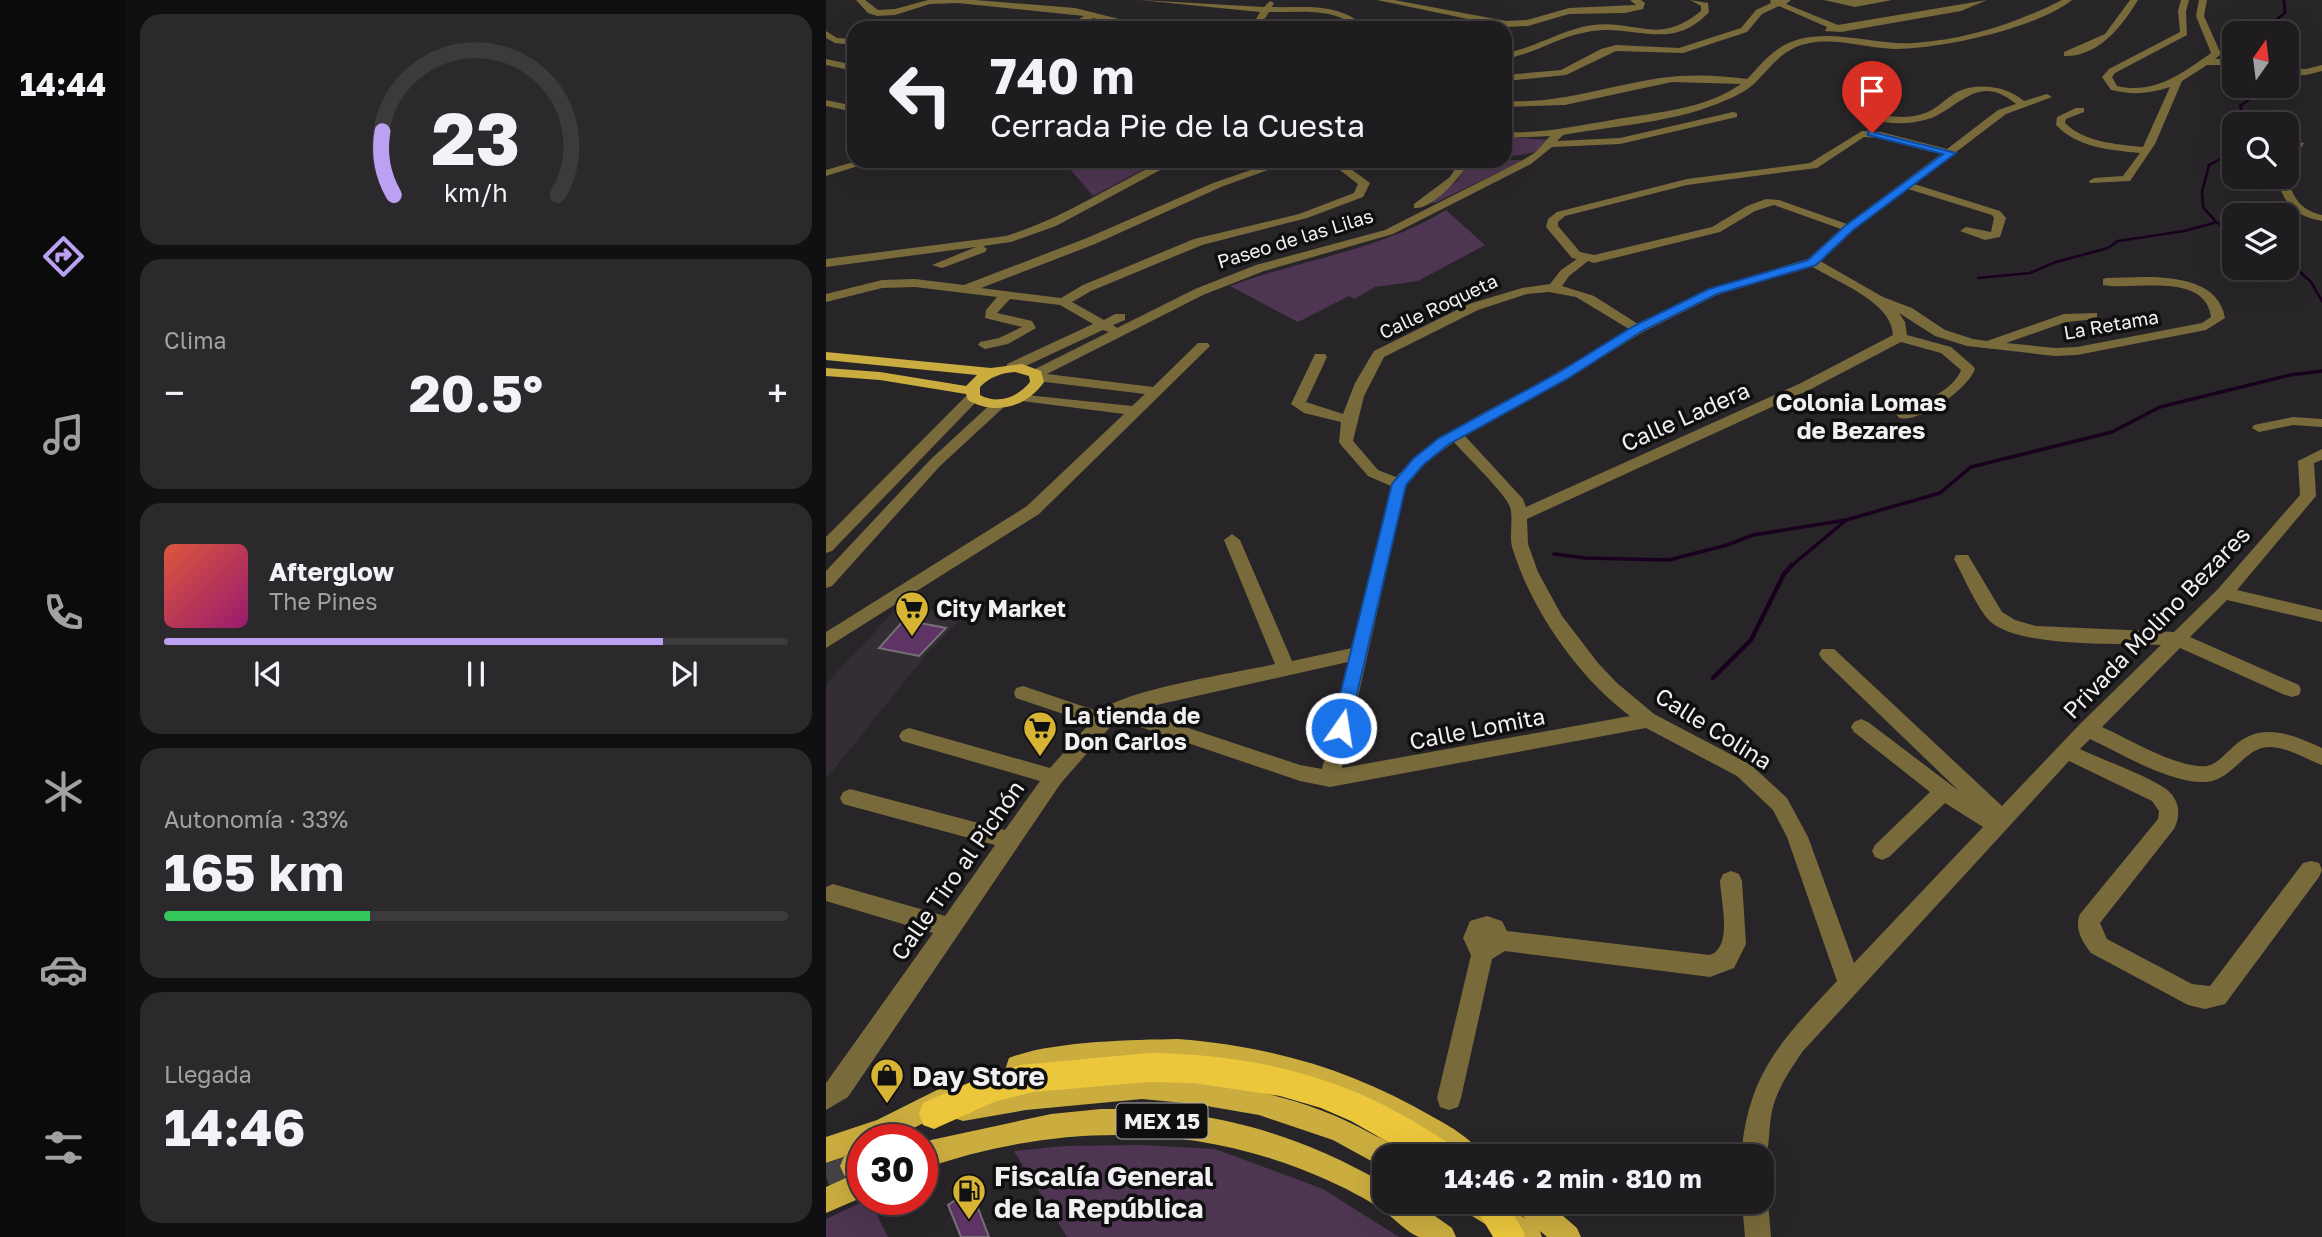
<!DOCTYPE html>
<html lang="es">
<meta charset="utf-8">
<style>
body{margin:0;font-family:"Golos Text",sans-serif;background:#2b292c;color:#f1f3f6;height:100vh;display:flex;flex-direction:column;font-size:26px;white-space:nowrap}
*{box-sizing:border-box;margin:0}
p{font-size:23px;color:#a1a1a4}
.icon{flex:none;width:38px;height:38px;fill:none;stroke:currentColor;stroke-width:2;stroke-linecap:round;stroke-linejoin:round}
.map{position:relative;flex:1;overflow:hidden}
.panel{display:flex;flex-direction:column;gap:14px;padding:14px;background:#100f11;width:700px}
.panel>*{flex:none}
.banner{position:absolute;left:21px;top:21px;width:665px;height:147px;border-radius:21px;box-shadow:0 7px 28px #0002,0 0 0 2px #3c3a3d;background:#1e1c1f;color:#f1f3f6;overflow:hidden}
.needle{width:46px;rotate:14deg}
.controls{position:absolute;left:1396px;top:21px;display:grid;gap:14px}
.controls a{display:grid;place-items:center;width:77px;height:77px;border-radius:14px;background:#1e1c1f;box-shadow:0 7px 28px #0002,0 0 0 2px #3c3a3d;font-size:35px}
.speed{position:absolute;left:21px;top:1124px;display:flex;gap:14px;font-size:35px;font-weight:700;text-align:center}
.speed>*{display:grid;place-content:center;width:91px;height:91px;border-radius:50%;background:#1e1c1f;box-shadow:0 7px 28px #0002,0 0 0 2px #3c3a3d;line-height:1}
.speed .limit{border:10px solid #d22;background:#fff;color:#111}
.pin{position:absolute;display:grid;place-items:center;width:60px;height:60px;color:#fff;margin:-72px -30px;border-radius:50% 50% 50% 0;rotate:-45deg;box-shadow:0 0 7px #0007}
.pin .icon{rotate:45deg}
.me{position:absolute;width:77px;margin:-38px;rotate:13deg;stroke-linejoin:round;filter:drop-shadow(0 0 5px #0008)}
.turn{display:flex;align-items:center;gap:24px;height:147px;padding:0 28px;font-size:32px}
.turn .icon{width:91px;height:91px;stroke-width:2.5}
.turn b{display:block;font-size:49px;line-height:60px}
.big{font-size:52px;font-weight:700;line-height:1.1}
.panel .card{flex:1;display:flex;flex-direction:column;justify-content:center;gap:10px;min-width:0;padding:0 24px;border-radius:21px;background:#2b292c}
.panel .dial{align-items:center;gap:0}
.dial svg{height:182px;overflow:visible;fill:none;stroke:#3c3a3d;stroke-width:7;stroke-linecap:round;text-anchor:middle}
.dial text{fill:#f1f3f6;stroke:none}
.song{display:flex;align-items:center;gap:21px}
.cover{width:84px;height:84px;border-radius:10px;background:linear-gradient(135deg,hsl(10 70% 55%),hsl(320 70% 35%))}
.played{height:7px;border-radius:4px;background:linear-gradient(90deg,#bca0f2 80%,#3c3a3d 80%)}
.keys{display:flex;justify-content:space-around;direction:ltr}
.heat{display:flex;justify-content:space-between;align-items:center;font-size:38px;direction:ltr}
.charge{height:10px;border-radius:5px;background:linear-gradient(90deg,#34c759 33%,#3c3a3d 0)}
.trip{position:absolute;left:546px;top:1144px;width:402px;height:70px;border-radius:21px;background:#1e1c1f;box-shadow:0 7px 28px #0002,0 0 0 2px #3c3a3d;font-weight:700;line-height:70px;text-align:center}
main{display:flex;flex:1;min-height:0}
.dock{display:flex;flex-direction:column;width:126px;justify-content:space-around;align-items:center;background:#0c0b0c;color:#a1a1a4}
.dock .icon{width:49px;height:49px}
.dock .selected{color:#bca0f2}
.dock b{font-size:32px;color:#f1f3f6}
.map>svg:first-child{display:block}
.built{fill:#342d35}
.green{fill:#4e3552}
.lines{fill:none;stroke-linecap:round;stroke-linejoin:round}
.stream-far2{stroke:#19001e;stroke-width:2.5}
.stream-far1{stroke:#19001e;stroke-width:3.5}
.stream{stroke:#19001e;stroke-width:4.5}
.building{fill:#5d3464;stroke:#747175;stroke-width:2}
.major-tunnel{stroke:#464347;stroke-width:24;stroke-dasharray:24 12;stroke-linecap:butt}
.minor{fill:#786a3a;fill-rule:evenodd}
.major{fill:#cbad3f;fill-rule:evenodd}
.highway{fill:#ecc73c;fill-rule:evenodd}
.highway-bridge{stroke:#ecc73c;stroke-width:29}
.route{fill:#1a73e8;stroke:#114b97;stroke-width:2}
.labels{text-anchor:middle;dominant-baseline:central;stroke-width:7;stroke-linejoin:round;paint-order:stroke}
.far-street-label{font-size:19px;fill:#f1eff2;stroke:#100f10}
.shield{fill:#100f10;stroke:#aeacae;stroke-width:2}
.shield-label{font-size:21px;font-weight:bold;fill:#f1eff2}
.street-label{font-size:23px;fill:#f1eff2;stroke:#100f10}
.poi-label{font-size:23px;font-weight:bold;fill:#f1eff2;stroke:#100f10;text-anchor:start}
.neighbourhood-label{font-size:24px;font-weight:bold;fill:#f1eff2;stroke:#100f10}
.near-poi-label{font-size:28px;font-weight:bold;fill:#f1eff2;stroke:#100f10;text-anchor:start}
</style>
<main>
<nav class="dock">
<b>14:44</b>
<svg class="icon selected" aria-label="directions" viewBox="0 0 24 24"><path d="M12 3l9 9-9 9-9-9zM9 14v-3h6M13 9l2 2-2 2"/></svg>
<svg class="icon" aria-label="music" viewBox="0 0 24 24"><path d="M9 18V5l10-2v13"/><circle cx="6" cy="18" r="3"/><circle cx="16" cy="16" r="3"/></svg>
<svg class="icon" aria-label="phone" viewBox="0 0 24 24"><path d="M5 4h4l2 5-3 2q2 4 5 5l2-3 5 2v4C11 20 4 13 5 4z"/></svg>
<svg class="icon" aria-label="climate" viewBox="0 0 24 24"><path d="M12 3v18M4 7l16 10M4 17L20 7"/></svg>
<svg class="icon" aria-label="car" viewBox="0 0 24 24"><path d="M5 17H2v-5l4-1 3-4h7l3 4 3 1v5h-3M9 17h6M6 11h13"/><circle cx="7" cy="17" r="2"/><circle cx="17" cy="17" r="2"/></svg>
<svg class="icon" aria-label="filters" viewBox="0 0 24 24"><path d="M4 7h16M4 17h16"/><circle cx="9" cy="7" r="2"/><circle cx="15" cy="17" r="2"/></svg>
</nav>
<section class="panel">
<div class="card dial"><svg viewBox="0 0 100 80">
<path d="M14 69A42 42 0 1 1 86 69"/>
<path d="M14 69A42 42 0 0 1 9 41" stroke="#bca0f2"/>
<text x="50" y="56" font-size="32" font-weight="700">23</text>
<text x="50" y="72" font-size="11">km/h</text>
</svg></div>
<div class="card"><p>Clima</p>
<div class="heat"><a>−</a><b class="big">20.5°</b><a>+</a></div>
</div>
<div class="card">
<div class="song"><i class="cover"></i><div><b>Afterglow</b><p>The Pines</p></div></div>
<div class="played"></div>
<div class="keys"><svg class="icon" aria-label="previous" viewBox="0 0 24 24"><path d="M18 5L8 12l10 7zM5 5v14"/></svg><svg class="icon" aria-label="pause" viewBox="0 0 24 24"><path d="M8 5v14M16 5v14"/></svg><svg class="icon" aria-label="next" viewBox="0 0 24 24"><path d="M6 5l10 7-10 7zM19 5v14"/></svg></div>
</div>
<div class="card"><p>Autonomía · 33%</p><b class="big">165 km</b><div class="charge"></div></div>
<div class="card"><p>Llegada</p><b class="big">14:46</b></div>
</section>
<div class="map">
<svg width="1496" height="1237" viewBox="0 0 1496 1237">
<rect width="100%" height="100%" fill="#282529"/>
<path class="built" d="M75 604 136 617 99 656 0 779V684Z"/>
<g class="green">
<path d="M679 137 722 140 712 152 679 157Z"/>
<path d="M697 160 609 203 604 202 632 180 643 161Z"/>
<path d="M237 161H333L267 196Z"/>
<path d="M620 210 659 245 592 281 549 287 528 299 523 296 472 322 404 286C476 259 553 251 620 210Z"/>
<path d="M313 1145 389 1149 497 1189 573 1237H241L188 1151 239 1146Z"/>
<path d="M43 1199 62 1237H0V1219Z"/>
</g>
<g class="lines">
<g class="stream-far2">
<path d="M1443 33 1447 22 1459 13 1458 0"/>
<path d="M1414 124 1417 113 1414 106 1432 93 1428 86"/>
<path d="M1409 138 1403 142V155L1383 165 1376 192 1377 207 1390 222 1409 233"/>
<path d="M1461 260 1485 282 1496 301"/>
<path d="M1152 278 1204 273 1230 262 1282 248 1292 241 1358 231 1388 223"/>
</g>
<g class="stream-far1">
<path d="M728 554 759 558 843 560 901 545 927 535 1020 520 1114 493 1145 467 1286 432 1334 407 1464 375 1496 371"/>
<path d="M964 567 1019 521"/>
</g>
<path class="stream" d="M887 678 925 640 958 574 966 565"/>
</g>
<g class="building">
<path d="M78 620 120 628 93 656 53 648Z"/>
<path d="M145 1190 163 1237H135L122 1205Z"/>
</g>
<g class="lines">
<path class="major-tunnel" d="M0 1177 27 1166"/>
<g class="minor">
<path d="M30 0H39L52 10 69 9 102 0H149L249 8 329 28H313L267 18 248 28H237L258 16 132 3 104 4 69 15 51 16 42 13Z"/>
<path d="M314 0 438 7 444 1 448 3 446 7C479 8 510 2 537 25H591L595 28H520L527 25C505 7 470 13 443 12 436 24 431 28 417 28L430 19 434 12Z"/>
<path d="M551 0H568L680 21 701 20 743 8 810 5 804 0H815L819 3 817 9 799 13 743 14 702 26 680 27Z"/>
<path d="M864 0 882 3 883 12C844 54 807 22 761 32 732 37 708 54 679 59V53C710 48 736 29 767 25 811 20 833 46 875 11V6Z"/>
<path d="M944 0H965L960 4 1012 25 1161 0 1135 11 1015 32 999 31 1001 27 953 6 936 14 921 32 857 53 790 51 740 75 679 81V75L735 70 775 49 790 45 853 48 915 28 930 10 945 3Z"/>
<path d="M998 0H1066L1029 7Z"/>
<path d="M1236 0H1246C1209 29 1115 49 1068 49 1040 48 1012 38 984 43 958 47 946 66 930 82 922 90 909 97 898 101 851 122 788 126 737 135L731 141 794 138 907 112 911 113V117L794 144 726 147 705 164 567 234 438 271 377 295 221 374 327 387 372 343H382L384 346 213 514 0 648V632L201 506 298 414 196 401 189 397 191 394 306 406 319 394 211 381 204 377 205 371 283 332 277 330 191 370H181V364L267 324 234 305 184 299 171 313 206 321 210 328 182 344 159 349 152 345 154 342 173 338 196 327 159 318 160 310 171 297 89 287 56 288 0 302V294L56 280 89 279 138 285 261 238 387 183 451 161H467L395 187 269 244 155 288 235 298 257 285 368 239 473 214 528 193 532 184 502 161H514L544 183 537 197 481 218 376 245 265 291 246 302 278 320 289 314H299V320L287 325 291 328 369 289 430 265 559 230 697 160 710 152 724 136 679 138V132C716 134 750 126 786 120 830 112 878 110 915 84L846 82 739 105 679 107V101C733 104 781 86 834 78 863 74 892 75 921 79 931 69 940 57 952 49 991 22 1044 46 1088 43 1139 40 1191 23 1236 0Z"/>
<path d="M1304 0H1312C1296 26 1273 57 1238 56V52L1279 34Z"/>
<path d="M1355 0H1363L1360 11 1361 35 1289 73 1286 77 1291 86C1328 95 1357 73 1385 53L1370 16 1373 0H1381L1378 16 1395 54 1389 59H1409V65H1381L1356 81 1329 144 1304 181 1264 183 1263 181 1268 178 1297 176 1314 153C1284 150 1252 148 1230 125L1231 117 1250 108H1258V112L1240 119 1239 123C1260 143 1290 144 1317 147L1344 87C1323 94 1306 95 1285 90L1276 77 1283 69 1354 32 1352 11Z"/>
<path d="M115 21 140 28H81Z"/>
<path d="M0 31 11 38 28 39V45L9 43 0 38Z"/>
<path d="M0 59 28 65V71L0 65Z"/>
<path d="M1496 65V71L1480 75H1461V69H1480Z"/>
<path d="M1046 76 1051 79 1049 81 1035 85 1032 92 1035 107C1053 116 1079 121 1099 113 1111 109 1120 98 1131 92 1151 82 1181 86 1198 101L1221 94 1226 97 1180 114 1088 184 1174 211 1180 218 1174 237 1159 240 1134 231 1140 227 1165 232 1168 218 1166 215 1082 189 1027 230 994 261 1057 297 1086 308 1119 330 1147 339 1161 341 1238 314 1271 313V319L1240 322 1180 343 1229 348 1251 347 1376 323 1385 317C1379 271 1308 291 1277 285V279L1281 278C1319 277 1391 269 1399 318L1380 330 1251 355 1229 356 1141 346 1109 336 1073 313 1079 322 1081 335 1125 347 1147 366 1149 369C1142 389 1094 423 1073 418L1071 415 1073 412C1094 402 1126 393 1135 370L1115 353 1075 342 985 389 701 519 702 544 712 572 736 616 772 663 791 683 828 714 925 765 961 798 982 837 1028 963 1157 827 1119 803 1063 857 1056 860 1049 857 1046 851 1049 845 1104 792 1028 732 1025 727 1028 722 1035 719 1042 722 1133 791 996 659 993 654 996 649H1008L1176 806 1254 724 1335 645C1293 643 1199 648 1166 623 1153 613 1137 575 1128 559L1130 555H1142L1176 612 1189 620 1210 626 1348 632 1392 589 1474 495 1472 461 1496 449V460L1488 463 1490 496 1411 590 1496 610V622L1401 600 1364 637 1473 685 1475 690 1473 695 1466 697 1459 695 1354 648 1276 727C1303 739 1352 769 1381 766 1391 764 1399 754 1407 747 1434 721 1466 734 1496 748V765C1479 759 1464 748 1445 747 1419 745 1408 780 1380 782 1345 784 1296 754 1264 739L1254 749C1277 760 1322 776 1340 789 1354 800 1355 815 1348 829L1274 923 1281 939 1366 984 1384 986 1477 863 1485 861 1493 863 1496 870 1493 877 1399 1004 1379 1009 1362 1005 1265 953C1256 942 1248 928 1254 914L1332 819 1333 811 1326 801 1243 761 977 1051C964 1070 951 1089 946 1111 942 1129 945 1151 936 1166V1157H915C922 1072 956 1040 1011 981L961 837 947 810 911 776 820 728 504 787 474 781 291 719 235 783 22 1097 0 1110V1083L107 933 0 901V887L7 884 119 916 169 845 17 804 14 798 17 792 24 789 179 830 214 781 76 741 73 736 76 731 83 728 224 768 264 723 190 698 188 693 190 688 197 686 274 712C294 690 414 672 449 664L398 540 406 534 414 540 466 661 526 648 565 486 542 476 515 445 513 442 515 422 478 413 465 404 489 354H499L501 357 480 402 517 414 529 383 548 351 643 304 696 288 724 284 735 270 751 259 746 258 720 227 722 219 731 212 861 179 984 163 1036 131 1055 132 1121 149 1172 110 1190 104C1155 75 1138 102 1110 116 1087 127 1045 126 1025 109L1022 92 1026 83ZM1038 137 1055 138 1115 154 1021 224 953 200 940 199 921 206 886 227 768 255 754 252 732 226V222L739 216 861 185 991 168ZM948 205 1015 229 982 259 883 289 812 324 768 296 736 286 743 276 762 261 768 263 894 232 929 211ZM985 266C1011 282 1066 302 1067 335L975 383 700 507 697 499 639 436 741 379 817 332 891 295ZM723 292 750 297 803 329C772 348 741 367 709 385 660 412 608 434 570 477L552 470 527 441 538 396 558 357 652 310 701 294ZM628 442C639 455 680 494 684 507 688 521 682 536 687 550 706 611 753 678 804 716L516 768 580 485 597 465ZM522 662 496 769 474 765 308 710Z"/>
<path d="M0 100 28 106V112L0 106Z"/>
<path d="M1469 141 1478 143 1465 164 1461 165V153Z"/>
<path d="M31 161H48L0 176V170Z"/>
<path d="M337 161H351L230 226 185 242 157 246 161 249 159 252 116 268 106 265 150 247 0 267V259L180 236C236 219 284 186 337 161Z"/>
<path d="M634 161H644C635 176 607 210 588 208V204L624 177Z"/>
<path d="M1450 177H1460C1468 197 1473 210 1496 215V221C1468 216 1458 203 1450 177Z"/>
<path d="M147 393 154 397 152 400 6 551 0 553V537L142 394Z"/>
<path d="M174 399 179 400V406L114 466 6 586 0 588V571L104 460 169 400Z"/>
<path d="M1467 417 1496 419V427L1467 425 1433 432 1426 428 1428 425Z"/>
<path d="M905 871 913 874 916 881 920 944 908 968 884 977 679 951 666 959 635 1098 632 1107 623 1110 614 1107 611 1098 645 955 637 938 644 921 661 916 676 921 681 931 884 955C907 947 895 902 894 881L897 874Z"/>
<path d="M936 1192 942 1202 945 1237H919L916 1202H936Z"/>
</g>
<g class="major">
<path d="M0 352 165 368 196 364 215 371 218 382C201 407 169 416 142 400L140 394 54 380 0 376V368L54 372 140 386 151 375 0 360ZM189 372 203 376 204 382C192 397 172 405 154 395V387C164 377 175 373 189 372Z"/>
<path d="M352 1039C444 1046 527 1070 607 1117 623 1126 648 1139 656 1157 646 1157 634 1159 624 1157 615 1155 605 1144 597 1139 574 1124 548 1110 522 1099 412 1055 306 1058 192 1079L183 1076 180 1067 183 1058C226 1041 305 1040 352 1039Z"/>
<path d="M316 1075C395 1082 476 1094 546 1134 558 1140 570 1144 575 1157H558V1168L507 1140 433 1115 369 1104 316 1099 200 1110 137 1121 128 1118 125 1109 128 1100 137 1097 200 1086Z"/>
<path d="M115 1088 124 1091 127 1100 124 1109 67 1139H37V1150L28 1153 37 1150V1197L0 1213V1187L22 1177 18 1175 14 1166 18 1157 26 1154 0 1163V1137L51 1120Z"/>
<path d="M275 1109C384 1109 463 1130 558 1183V1202H589L626 1228 630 1237C620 1237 603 1237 593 1237 580 1232 567 1217 555 1209 539 1198 517 1187 499 1179 369 1121 230 1123 96 1169V1143L105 1140 225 1114Z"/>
<path d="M634 1202H673L700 1219 691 1211 687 1202H721L751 1228 755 1237H721L714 1231 716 1237H680L638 1211Z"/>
</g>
<path class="highway" d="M323 1053C419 1054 513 1074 595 1126 609 1135 625 1141 631 1157H588L525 1121 495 1108 454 1096 368 1083 323 1082 207 1092 168 1102 108 1129 97 1125 93 1114 97 1103 156 1077 194 1065Z"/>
<path class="highway-bridge" d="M663 1202 684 1237"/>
</g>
<path class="route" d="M1042 131 1130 153 1027 230 990 265 891 294 816 331 741 379 623 444 597 465 580 485 523 728 521 733H509L506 728 566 484 587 459 613 438 732 373 808 326 883 289 982 260 1019 226 1117 154 1042 135Z"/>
<defs>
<g id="supermarket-pin" transform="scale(1.75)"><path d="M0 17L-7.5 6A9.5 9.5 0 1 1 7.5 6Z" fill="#d7b434" stroke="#100f10"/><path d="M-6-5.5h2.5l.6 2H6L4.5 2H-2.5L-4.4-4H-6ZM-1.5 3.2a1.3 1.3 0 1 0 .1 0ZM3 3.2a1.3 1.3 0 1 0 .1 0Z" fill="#111"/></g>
<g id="shop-pin" transform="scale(1.75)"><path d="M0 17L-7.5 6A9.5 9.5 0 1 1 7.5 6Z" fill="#d7b434" stroke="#100f10"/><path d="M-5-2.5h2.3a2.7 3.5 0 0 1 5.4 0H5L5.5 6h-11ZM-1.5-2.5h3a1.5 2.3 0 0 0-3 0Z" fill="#111"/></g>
<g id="fuel-pin" transform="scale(1.75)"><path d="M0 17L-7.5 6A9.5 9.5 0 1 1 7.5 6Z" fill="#d7b434" stroke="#100f10"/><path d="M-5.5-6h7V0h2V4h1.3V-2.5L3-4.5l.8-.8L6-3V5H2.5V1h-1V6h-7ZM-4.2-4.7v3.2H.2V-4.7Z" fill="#111"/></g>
</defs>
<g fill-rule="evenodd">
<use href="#supermarket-pin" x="86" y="608"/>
<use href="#supermarket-pin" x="214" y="728"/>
<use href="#shop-pin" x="61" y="1075"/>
<use href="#fuel-pin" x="143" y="1191"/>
</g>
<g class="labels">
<g class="far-street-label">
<text transform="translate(469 238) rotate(-17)">Paseo de las Lilas</text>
<text transform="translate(612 306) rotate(-25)">Calle Roqueta</text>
<text transform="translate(1285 324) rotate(-10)">La Retama</text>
</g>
<rect class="shield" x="290.5" y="1103.5" width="91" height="35" rx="5"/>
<g class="shield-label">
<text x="336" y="1121">MEX 15</text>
</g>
<g class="street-label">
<text transform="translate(859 416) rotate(-24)">Calle Ladera</text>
<text transform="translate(1330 622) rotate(-46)">Privada Molino Bezares</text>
<text transform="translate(651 728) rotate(-11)">Calle Lomita</text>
<text transform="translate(888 728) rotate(32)">Calle Colina</text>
<text transform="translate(131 870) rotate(-55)">Calle Tiro al Pichón</text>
</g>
<g class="poi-label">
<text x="110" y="608">City Market</text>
<text x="238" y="715">La tienda de<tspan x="238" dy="26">Don Carlos</tspan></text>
</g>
<g class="neighbourhood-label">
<text x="1035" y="401">Colonia Lomas<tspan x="1035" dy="28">de Bezares</tspan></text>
</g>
<g class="near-poi-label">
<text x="86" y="1075">Day Store</text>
<text x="168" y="1175">Fiscalía General<tspan x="168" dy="32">de la República</tspan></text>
</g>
</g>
</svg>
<div class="controls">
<a><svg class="needle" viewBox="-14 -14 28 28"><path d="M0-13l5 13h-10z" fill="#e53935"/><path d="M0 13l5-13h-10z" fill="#a1a1a4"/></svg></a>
<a><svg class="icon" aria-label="search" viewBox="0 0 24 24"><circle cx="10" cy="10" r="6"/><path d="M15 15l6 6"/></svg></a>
<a><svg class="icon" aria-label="layers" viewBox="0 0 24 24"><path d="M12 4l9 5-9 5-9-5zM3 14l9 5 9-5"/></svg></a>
</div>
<div class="speed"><div class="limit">30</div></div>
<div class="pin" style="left:1046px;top:133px;background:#d93025"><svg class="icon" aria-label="arrive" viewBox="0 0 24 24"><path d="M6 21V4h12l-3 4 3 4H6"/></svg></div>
<svg class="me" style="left:515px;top:728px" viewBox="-20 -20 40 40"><circle r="17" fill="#1a73e8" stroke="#fff" stroke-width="3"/><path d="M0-11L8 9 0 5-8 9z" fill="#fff"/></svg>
<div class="trip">14:46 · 2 min · 810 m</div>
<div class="banner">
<div class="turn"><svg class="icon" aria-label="left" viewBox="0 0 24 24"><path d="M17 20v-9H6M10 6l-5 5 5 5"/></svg><div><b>740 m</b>Cerrada Pie de la Cuesta</div></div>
</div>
</div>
</main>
